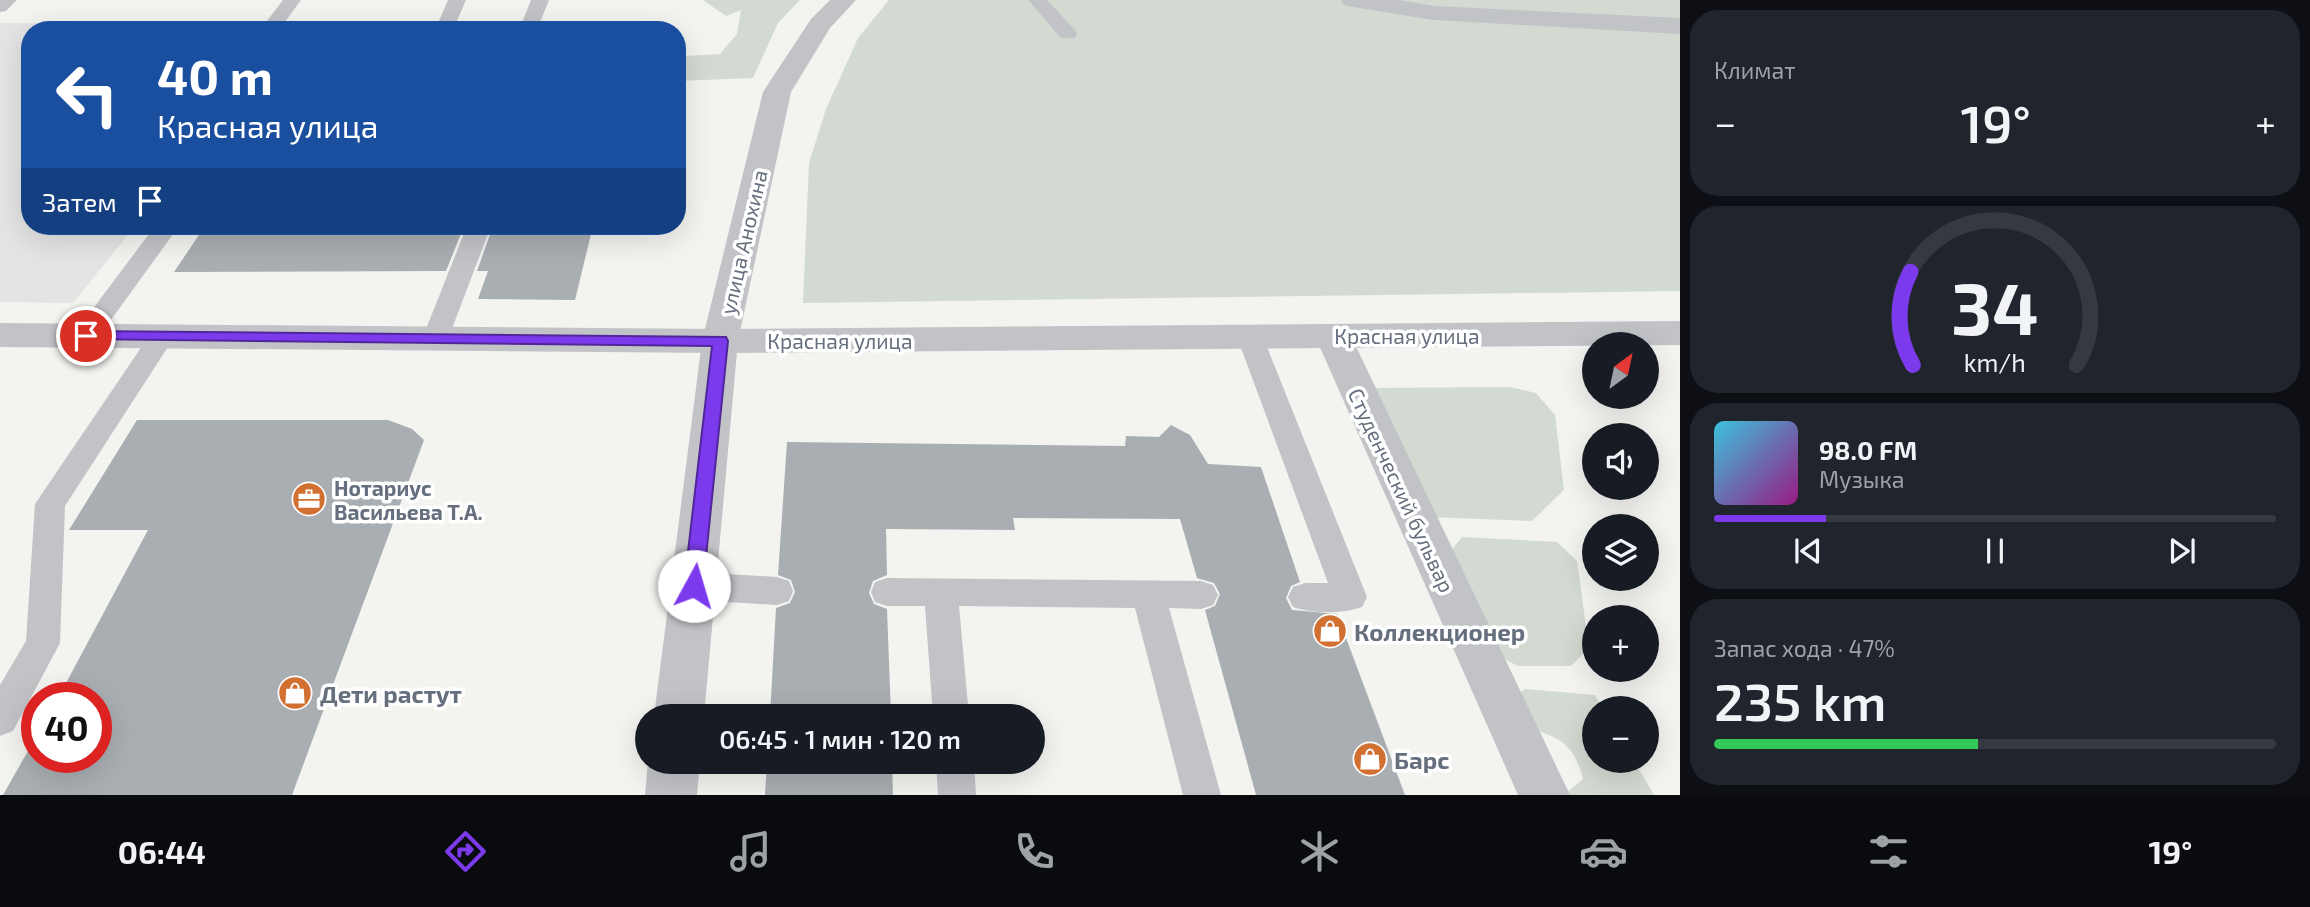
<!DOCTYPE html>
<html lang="ru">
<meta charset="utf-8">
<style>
body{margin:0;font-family:"Exo 2",sans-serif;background:#20242c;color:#f1f3f6;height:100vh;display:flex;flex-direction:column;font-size:26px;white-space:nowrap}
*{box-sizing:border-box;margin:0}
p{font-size:23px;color:#9ea1a6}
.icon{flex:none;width:38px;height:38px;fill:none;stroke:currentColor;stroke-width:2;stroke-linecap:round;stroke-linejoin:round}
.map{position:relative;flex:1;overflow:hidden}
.sheet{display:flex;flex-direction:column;gap:10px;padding:10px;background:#0d0f14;width:630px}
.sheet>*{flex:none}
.guide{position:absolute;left:21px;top:21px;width:665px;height:214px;border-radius:28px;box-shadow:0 7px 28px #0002;background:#1a4fa0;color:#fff;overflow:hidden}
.needle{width:46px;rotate:33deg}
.tools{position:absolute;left:1582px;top:332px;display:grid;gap:14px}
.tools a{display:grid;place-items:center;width:77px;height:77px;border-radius:50%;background:#171b24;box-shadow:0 7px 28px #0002;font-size:35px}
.speed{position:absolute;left:21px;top:682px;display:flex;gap:14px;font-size:35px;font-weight:700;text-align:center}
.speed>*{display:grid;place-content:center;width:91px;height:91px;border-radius:50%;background:#171b24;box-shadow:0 7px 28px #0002;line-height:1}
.speed .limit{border:10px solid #d22;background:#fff;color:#111}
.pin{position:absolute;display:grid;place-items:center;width:60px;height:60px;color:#fff;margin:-30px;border:4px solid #fff;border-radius:50%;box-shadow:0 2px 7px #0007}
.me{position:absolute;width:77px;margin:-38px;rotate:6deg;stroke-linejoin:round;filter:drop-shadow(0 0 5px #0008)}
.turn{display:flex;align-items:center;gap:24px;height:147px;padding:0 21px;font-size:32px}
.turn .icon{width:91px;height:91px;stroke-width:2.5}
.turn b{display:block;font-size:49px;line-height:60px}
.then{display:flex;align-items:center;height:66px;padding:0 21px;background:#0003;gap:14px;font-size:26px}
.big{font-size:52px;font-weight:600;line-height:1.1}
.sheet .tile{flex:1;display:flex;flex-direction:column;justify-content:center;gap:10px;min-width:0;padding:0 24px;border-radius:28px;background:#20242c}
.sheet .dial{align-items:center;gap:0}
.dial svg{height:182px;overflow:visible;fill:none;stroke:#363941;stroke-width:7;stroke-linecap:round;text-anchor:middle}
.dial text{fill:#f1f3f6;stroke:none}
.song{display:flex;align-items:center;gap:21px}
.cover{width:84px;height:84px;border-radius:10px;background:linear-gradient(135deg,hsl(190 70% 55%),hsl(310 70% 35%))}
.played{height:7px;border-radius:4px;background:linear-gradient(90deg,#7c3aed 20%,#363941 20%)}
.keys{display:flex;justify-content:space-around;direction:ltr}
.heat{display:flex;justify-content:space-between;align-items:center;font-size:38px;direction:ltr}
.charge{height:10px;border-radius:5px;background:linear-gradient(90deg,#34c759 47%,#363941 0)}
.trip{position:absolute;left:635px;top:704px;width:410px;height:70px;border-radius:35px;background:#171b24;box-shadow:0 7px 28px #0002;font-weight:600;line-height:70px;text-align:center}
.tabs{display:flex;height:112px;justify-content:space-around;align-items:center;background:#090b0e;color:#9ea1a6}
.tabs .icon{width:49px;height:49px}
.tabs .on{color:#7c3aed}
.tabs b{font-size:32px;color:#f1f3f6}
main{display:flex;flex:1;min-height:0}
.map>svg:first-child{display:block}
.built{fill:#e3e4e3}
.green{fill:#d3dad1}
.building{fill:#a9aeb3}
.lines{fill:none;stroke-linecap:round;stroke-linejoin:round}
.service{fill:#c1c3c7;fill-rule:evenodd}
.pedestrian{fill:#c1c3c7;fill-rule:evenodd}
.minor{fill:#c1c3c7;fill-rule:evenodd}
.tertiary{fill:#c1c3c7;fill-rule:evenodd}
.route{fill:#7c3aed;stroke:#51269a;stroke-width:2}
.labels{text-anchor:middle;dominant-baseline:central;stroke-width:7;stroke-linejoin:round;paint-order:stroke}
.street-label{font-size:21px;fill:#656f7e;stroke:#fff}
.poi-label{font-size:21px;font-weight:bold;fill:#656f7e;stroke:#fff;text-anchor:start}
.near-poi-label{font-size:24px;font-weight:bold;fill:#656f7e;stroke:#fff;text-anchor:start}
</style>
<main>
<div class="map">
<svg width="1680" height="795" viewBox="0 0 1680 795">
<rect width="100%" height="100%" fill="#f3f3f0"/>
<path class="built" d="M0 23 211 25 213 30H30V226H135L73 303 0 302Z"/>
<g class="green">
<path d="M703 0H800L778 23 753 78 678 81 686 56 720 54 737 34 741 10 726 16Z"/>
<path d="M889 0H1680V291L803 303 809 163 826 109 858 38Z"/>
<path d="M1510 387 1536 393 1555 415 1564 490 1532 521 1429 517 1366 388Z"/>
<path d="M1462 537 1557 542 1577 561 1589 648 1571 666H1518L1490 652 1446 557Z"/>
<path d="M1525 689 1595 695 1603 709H1594V761H1634L1654 795H1564L1583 779C1575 747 1563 738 1531 729L1512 699Z"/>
</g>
<g class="building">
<path d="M205 226H464L446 271 174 272Z"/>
<path d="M493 226H593L575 300 478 299 488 271H477Z"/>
<path d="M137 420H388L412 429 424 440 292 795H3L37 735V758H96V698H58L148 530H69Z"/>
<path d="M1171 425 1190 435 1208 464 1261 467 1300 582 1291 586 1286 598 1292 610 1337 614 1405 795H1256L1205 610 1215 606 1220 594 1214 583 1197 578 1180 519 1013 518 1015 530 886 529 887 575 873 581 869 593 874 604 887 609 891 716H770L776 608 790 603 795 592 791 580 778 575 787 442 1125 446 1126 436 1159 437Z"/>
<path d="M767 761H892L893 795H765Z"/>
</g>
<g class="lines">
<g class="service">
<path d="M0 0H17L6 11 0 12Z"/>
<path d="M283 0H301L279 30H260Z"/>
<path d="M448 0H466L453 30H435Z"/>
<path d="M531 0H549L537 30H519Z"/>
<path d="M1028 0H1047L1075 30 1077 34 1075 38H1061Z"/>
<path d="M155 226H179L95 342 86 345 77 342 73 336 77 330Z"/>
<path d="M467 226H491L448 339 444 345 435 348 426 345 422 339Z"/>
<path d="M162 327 171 330 175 336 65 506 60 643 13 731 0 736V685L26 641 35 504 153 330Z"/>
<path d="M1250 328 1259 331 1263 337 1367 597 1362 607C1342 614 1313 614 1293 607L1288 597 1293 587 1305 583H1328L1237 337 1241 331Z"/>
<path d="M693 572 777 577 789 581 793 591 789 601 777 605 693 600 681 596 677 586 681 576Z"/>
<path d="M887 578 1201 581 1213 585 1218 595 1213 605 1201 609 1169 608 1221 795H1183L1135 608 959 606 969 716H933L925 606H887L875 602 871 592 875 582Z"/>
<path d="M936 761H974L976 795H938Z"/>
</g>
<g class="pedestrian">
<path d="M1341 0H1399L1434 6 1680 18V34L1434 20 1353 7 1344 5Z"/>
<path d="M1333 324 1346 327 1351 336 1570 795H1518L1315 336 1320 327Z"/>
</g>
<path class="minor" d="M1680 321V345L720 353 0 347V323L720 329Z"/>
<g class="tertiary">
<path d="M830 0H856L830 28 791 92 738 341 704 716H654L702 341 763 92 811 19Z"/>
<path d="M648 761H700L697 795H645Z"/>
</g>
</g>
<path class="route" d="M86 331 726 337 728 341 703 586 700 592H687L684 586 712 346 80 339V332Z"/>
<defs>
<g id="office-disc" transform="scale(1.75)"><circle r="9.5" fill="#d27031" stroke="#fff"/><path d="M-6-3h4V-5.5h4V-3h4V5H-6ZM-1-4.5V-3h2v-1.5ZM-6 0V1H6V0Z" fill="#fff"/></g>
<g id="shop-disc" transform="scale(1.75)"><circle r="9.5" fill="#d27031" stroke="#fff"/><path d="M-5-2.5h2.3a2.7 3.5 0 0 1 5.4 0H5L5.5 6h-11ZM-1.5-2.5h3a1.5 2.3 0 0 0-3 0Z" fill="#fff"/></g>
</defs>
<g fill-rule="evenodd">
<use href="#office-disc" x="309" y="499"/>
<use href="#shop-disc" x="1330" y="631"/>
<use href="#shop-disc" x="295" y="693"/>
<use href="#shop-disc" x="1370" y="759"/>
</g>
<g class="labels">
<g class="street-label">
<text transform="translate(743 242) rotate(-77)">улица Анохина</text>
<text x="1407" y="335">Красная улица</text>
<text x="840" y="340">Красная улица</text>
<text transform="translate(1402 490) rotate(65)">Студенческий бульвар</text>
</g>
<g class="poi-label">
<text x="334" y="487">Нотариус<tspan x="334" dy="24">Васильева Т.А.</tspan></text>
</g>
<g class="near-poi-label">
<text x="1354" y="631">Коллекционер</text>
<text x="320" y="693">Дети растут</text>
<text x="1394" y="759">Барс</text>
</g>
</g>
</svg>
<div class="tools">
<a><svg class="needle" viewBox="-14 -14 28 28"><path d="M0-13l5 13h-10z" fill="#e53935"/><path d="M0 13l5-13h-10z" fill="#9ea1a6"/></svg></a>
<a><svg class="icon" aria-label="sound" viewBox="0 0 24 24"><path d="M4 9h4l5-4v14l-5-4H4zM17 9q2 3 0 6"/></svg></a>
<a><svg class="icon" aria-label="layers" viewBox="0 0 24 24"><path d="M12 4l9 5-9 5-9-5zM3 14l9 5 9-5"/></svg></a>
<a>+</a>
<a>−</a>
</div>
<div class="speed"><div class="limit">40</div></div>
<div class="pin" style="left:86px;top:336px;background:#d93025"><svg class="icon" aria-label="arrive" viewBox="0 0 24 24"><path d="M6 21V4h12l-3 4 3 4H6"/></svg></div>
<svg class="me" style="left:694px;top:586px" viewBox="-20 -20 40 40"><circle r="19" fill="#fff"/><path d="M0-13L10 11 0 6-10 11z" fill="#7c3aed"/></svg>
<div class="trip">06:45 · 1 мин · 120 m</div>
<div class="guide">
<div class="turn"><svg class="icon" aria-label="left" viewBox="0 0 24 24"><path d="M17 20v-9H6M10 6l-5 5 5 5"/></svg><div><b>40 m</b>Красная улица</div></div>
<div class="then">Затем<svg class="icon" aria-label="arrive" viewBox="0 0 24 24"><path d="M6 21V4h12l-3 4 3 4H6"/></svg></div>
</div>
</div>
<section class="sheet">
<div class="tile"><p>Климат</p>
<div class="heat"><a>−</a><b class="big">19°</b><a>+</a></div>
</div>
<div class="tile dial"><svg viewBox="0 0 100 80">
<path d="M14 69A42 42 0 1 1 86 69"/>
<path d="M14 69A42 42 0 0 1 13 28" stroke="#7c3aed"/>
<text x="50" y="56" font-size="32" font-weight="700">34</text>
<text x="50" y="72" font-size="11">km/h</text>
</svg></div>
<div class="tile">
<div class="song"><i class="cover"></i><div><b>98.0 FM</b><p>Музыка</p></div></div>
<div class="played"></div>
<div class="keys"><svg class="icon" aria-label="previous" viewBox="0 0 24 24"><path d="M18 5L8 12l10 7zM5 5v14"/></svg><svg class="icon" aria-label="pause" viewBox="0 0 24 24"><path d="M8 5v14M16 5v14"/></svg><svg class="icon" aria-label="next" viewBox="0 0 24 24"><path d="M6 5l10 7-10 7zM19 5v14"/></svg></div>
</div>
<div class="tile"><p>Запас хода · 47%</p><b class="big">235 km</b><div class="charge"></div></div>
</section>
</main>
<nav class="tabs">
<b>06:44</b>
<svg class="icon on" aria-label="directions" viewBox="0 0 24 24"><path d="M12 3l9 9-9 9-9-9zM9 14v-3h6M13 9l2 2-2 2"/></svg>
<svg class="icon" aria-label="music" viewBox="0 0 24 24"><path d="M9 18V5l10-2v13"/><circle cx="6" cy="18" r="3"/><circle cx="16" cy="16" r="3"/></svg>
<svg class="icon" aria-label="phone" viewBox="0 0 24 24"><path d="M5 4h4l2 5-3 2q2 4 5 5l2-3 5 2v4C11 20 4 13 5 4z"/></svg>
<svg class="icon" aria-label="climate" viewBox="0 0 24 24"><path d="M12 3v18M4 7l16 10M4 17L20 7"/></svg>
<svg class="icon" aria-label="car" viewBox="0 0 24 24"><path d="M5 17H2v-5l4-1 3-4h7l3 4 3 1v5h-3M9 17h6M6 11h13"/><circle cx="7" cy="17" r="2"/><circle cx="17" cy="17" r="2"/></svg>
<svg class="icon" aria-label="filters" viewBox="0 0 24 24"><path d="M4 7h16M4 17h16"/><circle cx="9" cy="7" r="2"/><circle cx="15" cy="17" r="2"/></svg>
<b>19°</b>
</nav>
